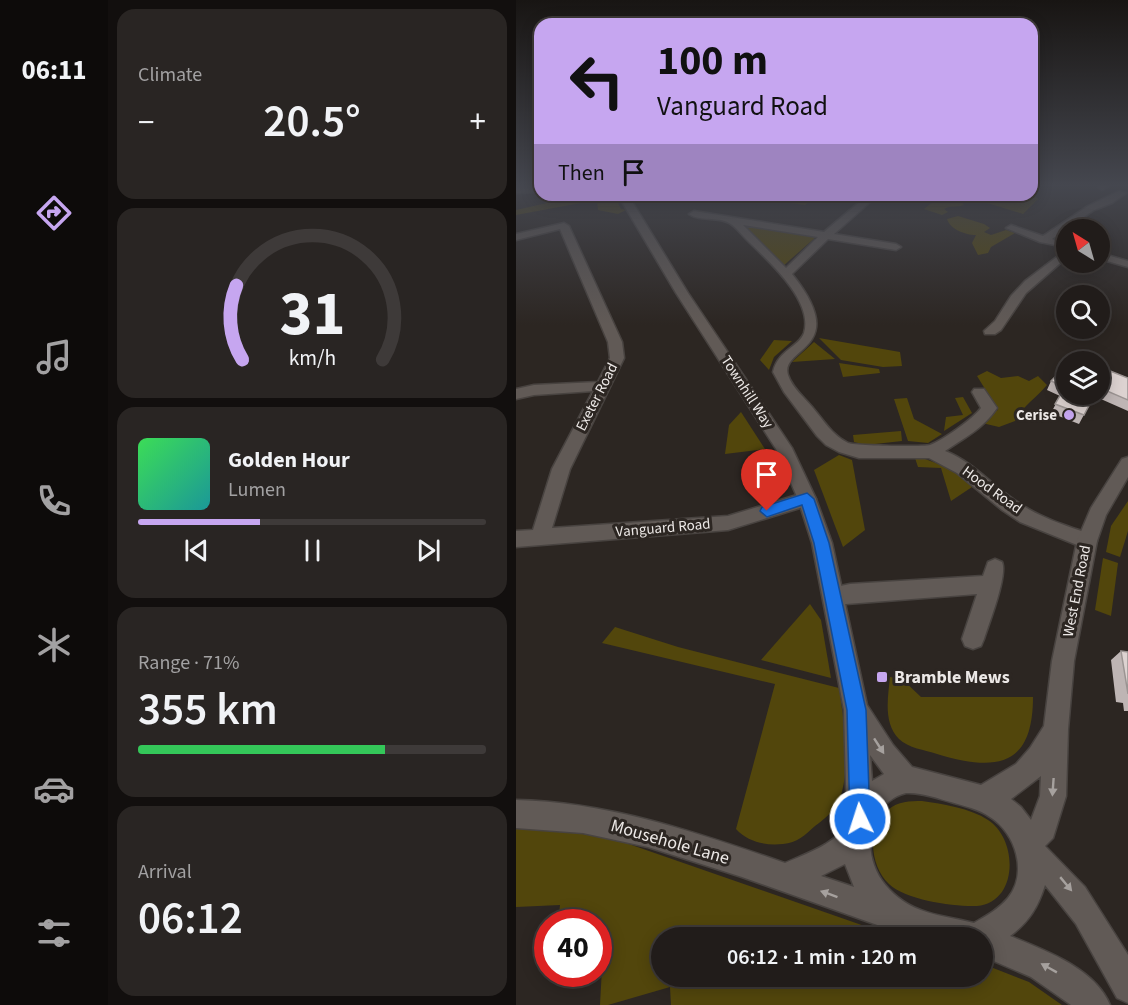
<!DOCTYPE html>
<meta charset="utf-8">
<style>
body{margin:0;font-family:"Source Sans 3",sans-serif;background:#292523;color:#f1f3f6;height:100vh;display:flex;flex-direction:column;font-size:22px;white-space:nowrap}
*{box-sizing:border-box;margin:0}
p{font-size:20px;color:#a2a1a2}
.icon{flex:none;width:33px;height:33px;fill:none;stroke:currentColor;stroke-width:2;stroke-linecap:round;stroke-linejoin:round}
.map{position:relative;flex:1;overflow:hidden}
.drawer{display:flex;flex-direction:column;gap:9px;padding:9px;background:#120f0e;width:408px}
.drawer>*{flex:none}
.hud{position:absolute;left:18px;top:18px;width:504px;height:183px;border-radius:18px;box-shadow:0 3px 15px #0003,0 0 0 2px #3e3a39;background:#c6a6f0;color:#111;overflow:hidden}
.needle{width:39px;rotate:323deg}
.controls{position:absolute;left:540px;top:219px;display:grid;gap:12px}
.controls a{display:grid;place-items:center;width:54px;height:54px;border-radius:50%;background:#211c1a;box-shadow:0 3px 15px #0003,0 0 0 2px #3e3a39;font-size:30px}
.speed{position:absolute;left:18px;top:909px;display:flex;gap:12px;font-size:30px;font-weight:700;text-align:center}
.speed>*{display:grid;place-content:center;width:78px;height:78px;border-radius:50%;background:#211c1a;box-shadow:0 3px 15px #0003,0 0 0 2px #3e3a39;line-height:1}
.speed .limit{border:9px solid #d22;background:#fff;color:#111}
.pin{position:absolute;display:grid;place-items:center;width:51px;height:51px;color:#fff;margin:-62px -26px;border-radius:50% 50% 50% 0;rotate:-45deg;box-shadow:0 0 6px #0007}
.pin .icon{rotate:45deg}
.me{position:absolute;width:66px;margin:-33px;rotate:356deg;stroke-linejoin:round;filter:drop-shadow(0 0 4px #0008)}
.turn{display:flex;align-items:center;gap:21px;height:126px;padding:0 24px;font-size:27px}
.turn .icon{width:78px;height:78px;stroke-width:2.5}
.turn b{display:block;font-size:42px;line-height:51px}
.then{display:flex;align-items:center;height:57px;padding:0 24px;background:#0003;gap:12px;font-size:22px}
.big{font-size:45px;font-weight:600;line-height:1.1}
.drawer .tile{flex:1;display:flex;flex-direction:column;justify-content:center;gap:9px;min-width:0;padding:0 21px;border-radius:18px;background:#292523}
.drawer .dial{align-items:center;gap:0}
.dial svg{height:156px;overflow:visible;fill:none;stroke:#3e3a39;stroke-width:7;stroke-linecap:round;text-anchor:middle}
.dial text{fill:#f1f3f6;stroke:none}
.song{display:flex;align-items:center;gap:18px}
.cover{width:72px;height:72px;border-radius:9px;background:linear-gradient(135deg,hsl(130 70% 55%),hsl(180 70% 35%))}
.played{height:6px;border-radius:3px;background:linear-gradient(90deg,#c6a6f0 35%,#3e3a39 35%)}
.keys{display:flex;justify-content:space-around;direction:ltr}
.heat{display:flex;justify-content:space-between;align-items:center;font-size:33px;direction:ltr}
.charge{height:9px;border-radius:4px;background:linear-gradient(90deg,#34c759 71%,#3e3a39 0)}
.trip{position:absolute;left:135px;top:927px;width:342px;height:60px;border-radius:30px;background:#211c1a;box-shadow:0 3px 15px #0003,0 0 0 2px #3e3a39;font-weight:600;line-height:60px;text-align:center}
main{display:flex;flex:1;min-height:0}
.menu{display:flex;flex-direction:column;width:108px;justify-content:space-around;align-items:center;background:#0d0b0a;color:#a2a1a2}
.menu .icon{width:42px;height:42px}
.menu .selected{color:#c6a6f0}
.menu b{font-size:27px;color:#f1f3f6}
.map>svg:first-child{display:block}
.green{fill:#52460c}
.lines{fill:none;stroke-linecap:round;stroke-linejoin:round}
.street-casing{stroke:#484340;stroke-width:3}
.secondary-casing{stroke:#484340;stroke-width:3}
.street{fill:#615a56;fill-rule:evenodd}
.secondary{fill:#615a56;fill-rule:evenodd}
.wall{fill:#beb5b4}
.building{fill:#ddd3d1;stroke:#9b9492;stroke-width:1.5}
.oneway{fill:#a6a19e}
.route{fill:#1a73e8;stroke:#114b97;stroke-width:1.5}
.poi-dot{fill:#c6a6f0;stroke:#2c2622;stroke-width:2}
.labels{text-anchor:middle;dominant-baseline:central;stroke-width:6;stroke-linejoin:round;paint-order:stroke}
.street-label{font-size:15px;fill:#ece8e6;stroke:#2c2622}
.poi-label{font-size:15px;font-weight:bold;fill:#ece8e6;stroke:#2c2622;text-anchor:end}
.near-poi-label{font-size:18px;font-weight:bold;fill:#ece8e6;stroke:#2c2622;text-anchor:start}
.near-street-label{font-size:18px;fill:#ece8e6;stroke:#2c2622}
</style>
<main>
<nav class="menu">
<b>06:11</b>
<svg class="icon selected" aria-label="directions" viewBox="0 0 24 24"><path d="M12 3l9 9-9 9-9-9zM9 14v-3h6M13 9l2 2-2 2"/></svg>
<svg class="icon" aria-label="music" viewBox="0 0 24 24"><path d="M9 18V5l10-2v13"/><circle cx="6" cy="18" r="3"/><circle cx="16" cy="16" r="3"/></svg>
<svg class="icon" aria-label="phone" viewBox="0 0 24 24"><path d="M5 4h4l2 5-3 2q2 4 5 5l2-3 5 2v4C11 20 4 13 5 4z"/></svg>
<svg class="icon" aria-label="climate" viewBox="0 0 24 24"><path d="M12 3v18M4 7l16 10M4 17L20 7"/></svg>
<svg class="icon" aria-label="car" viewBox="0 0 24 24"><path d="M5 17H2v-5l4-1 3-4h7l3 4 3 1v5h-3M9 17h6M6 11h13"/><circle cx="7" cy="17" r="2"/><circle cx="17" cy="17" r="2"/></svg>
<svg class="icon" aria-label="filters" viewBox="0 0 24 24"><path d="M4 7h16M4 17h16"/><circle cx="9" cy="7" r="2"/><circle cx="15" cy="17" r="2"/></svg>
</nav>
<section class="drawer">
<div class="tile"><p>Climate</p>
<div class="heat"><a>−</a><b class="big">20.5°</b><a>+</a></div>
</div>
<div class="tile dial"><svg viewBox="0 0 100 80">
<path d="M14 69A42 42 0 1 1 86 69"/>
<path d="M14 69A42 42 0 0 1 11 31" stroke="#c6a6f0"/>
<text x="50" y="56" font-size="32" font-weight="700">31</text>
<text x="50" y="72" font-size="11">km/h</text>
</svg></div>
<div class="tile">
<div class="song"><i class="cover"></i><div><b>Golden Hour</b><p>Lumen</p></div></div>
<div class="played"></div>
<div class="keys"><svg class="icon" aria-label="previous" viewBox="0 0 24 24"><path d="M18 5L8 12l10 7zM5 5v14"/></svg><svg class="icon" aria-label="pause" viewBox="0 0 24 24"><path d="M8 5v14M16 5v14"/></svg><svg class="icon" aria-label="next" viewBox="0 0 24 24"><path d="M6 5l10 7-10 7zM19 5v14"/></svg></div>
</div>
<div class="tile"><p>Range · 71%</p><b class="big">355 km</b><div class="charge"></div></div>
<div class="tile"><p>Arrival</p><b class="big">06:12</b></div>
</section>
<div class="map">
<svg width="612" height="1005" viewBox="0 0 612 1005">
<rect width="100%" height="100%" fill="#2c2622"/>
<g class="green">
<path d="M516 192 522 199 507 214 452 197 444 200 448 205C441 208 435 205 428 209L432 212 426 215 408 209 418 201 426 203 436 195H516Z"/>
<path d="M62 195H98L105 209 110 210 102 214 82 210 81 200 0 215V210L31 203 51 201Z"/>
<path d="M213 195H302L289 205Z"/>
<path d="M442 216 468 224 474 228 468 232 475 235 490 230 499 233 475 247 472 253 462 255 456 243 460 235C449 235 434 229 431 219Z"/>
<path d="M227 224 301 236 266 267 225 225Z"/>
<path d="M303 338 384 352 386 366 367 367 325 360Z"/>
<path d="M258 340 276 341 258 357 253 370 244 360Z"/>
<path d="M298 342 319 359 276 362Z"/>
<path d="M323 363 363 369 364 373 327 377Z"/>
<path d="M471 371 485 378 502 376 513 381 522 376 531 385C520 398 507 406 499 421L483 427 466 423 471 414 482 410 461 376Z"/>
<path d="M447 397 456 413 428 431 430 417 447 415 439 398Z"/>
<path d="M391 398 398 419 426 434 412 443 392 441 378 399Z"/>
<path d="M225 412 249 449 209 454 213 425Z"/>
<path d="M385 431 386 441 350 445 338 442 337 435Z"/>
<path d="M323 455 336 460 349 530 327 547 298 470Z"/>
<path d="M401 456 436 469 456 487 435 501 425 468 402 467 399 458Z"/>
<path d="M260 457 268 480 262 495 253 499 249 463Z"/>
<path d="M612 501V531L604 557 590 552 595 526Z"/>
<path d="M587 558 602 563 595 616 579 610Z"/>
<path d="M294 604 305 620 315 678 245 660Z"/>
<path d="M99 627 162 647 323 688C328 721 336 772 322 803 317 812 307 820 299 826 289 835 281 843 267 844 250 846 232 842 220 829L259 684 86 643Z"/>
<path d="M374 677 386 679 405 697H517C517 769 478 771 421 754 409 750 392 748 383 739 367 723 372 697 374 677Z"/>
<path d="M406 801C427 804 454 808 472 820 502 839 503 902 461 906 439 907 389 900 373 884 354 866 350 828 372 810 382 801 394 801 406 801Z"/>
<path d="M26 826 107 842 380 937 146 938V976H466L467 964 513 982 546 1005H155L154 987 92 1005H84L86 968 83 969 82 922H42L44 905 0 907V827Z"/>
</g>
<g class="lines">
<g class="street-casing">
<g id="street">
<path d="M585 184H596L586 190 582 187Z"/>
<path d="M24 186V192L0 193V187Z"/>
<path d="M603 191 610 193 596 203 578 210 536 239 544 242V246L524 242 490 228 495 225 527 236 572 206Z"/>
<path d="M352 195H362L318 234 380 244 385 247 380 250 312 239 276 274C337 350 263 347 272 375 276 388 289 398 297 408 308 421 316 435 332 443 339 446 408 447 414 445 427 440 457 419 465 408L456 392 458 389H468L481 408C468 428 448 438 429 451 455 461 474 483 497 499 521 517 550 526 578 535L581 541 578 547 571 549 504 522 486 510 441 473 413 458H343L323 452 310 445 301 436 268 392 257 372C262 350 283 347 288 333 298 300 250 259 230 239 225 234 219 226 213 223 202 216 184 222 173 214L178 211 308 232ZM227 225 302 237 270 268Z"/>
<path d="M48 223 53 226 106 342 108 358 54 469 36 528 212 516 291 492 297 494 300 499 297 504 212 530 0 547V531L17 530 36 469 77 391 18 395 0 399V389L18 385 82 382 94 358 92 342 44 229 0 240V234Z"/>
<path d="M550 250V258L510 293 485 330 479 334H469L468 331 479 321 495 296 509 281Z"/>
<path d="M584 253 612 261V267L584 259Z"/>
<path d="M479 559 486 562C492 575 473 623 468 639L465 646 457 649 449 646 446 639 461 594 317 605 310 603 307 596 310 589 334 584 467 576 472 562Z"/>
</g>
</g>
<g class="secondary-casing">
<path id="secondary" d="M102 195H112L172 293 276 448 300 499 316 543 351 705 377 745 396 767 465 785 500 764 514 748 528 726 536 661 561 541 575 508 606 459 612 457V477L590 515 581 541 558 661 552 729 550 796 537 838 529 846 569 887 612 955V1003L601 998 560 924 529 885C522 907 513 922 494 936 528 950 579 968 594 1005H555L515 977 466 956V938H398L226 877 132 847 67 833 0 828V800C93 802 182 833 269 863 289 854 324 843 331 821L328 710 296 543 282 499 260 449 160 293ZM354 755 368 774 356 781ZM525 776 524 796 515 820 505 807 495 799ZM390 793C405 792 421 798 435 802 448 806 463 809 474 817 500 833 512 873 492 898 483 909 470 916 458 923 435 917 407 915 387 901 374 892 363 880 358 865 348 838 360 800 390 793ZM329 864 338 887 305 876Z"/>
</g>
<use href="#street" class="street"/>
<use href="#secondary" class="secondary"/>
</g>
<g class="wall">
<path d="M550 366V394H584V367L612 378V411L578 396 563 424 535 413 544 396 531 390 535 381Z"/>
<path d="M605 651 612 652V711H608L607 703 600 702 595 660Z"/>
</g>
<g class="building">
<path d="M560 357 570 362H555Z"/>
<path d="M550 366V394H579L568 415 539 404 549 387 535 381Z"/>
<path d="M584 367 612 378V400L584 388Z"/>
<path d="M605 651 612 652V694Z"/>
</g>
<defs><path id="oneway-solid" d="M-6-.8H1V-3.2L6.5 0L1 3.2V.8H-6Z" transform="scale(1.5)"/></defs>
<g class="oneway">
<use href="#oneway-solid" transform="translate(363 746) rotate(57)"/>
<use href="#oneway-solid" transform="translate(537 787) rotate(94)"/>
<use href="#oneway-solid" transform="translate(550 884) rotate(50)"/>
<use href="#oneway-solid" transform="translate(313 894) rotate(-160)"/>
<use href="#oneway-solid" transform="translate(533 968) rotate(-151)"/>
</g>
<linearGradient id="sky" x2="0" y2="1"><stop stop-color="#181513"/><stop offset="0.57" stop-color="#45474f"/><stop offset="1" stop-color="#45474f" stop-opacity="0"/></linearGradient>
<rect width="612" height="325" fill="url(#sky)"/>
<path class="route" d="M291 493 298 499 313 543 350 710 354 819 351 826 344 829 337 826 334 819 331 710 298 543 286 505 251 517 244 511 246 507Z"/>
<g class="poi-dot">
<circle cx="553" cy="415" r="6"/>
<rect x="360" y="671" width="12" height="12" rx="3"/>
</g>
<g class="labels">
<g class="street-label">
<text transform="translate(231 392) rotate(57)">Townhill Way</text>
<text transform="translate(81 397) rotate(-63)">Exeter Road</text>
<text transform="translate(476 490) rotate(36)">Hood Road</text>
<text transform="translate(147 528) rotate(-5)">Vanguard Road</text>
<text transform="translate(561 591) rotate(-79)">West End Road</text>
</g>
<g class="poi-label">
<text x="541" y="415">Cerise</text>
</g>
<g class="near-poi-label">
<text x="378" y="677">Bramble Mews</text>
</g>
<g class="near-street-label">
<text transform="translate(154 842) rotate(16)">Mousehole Lane</text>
</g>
</g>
</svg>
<div class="controls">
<a><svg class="needle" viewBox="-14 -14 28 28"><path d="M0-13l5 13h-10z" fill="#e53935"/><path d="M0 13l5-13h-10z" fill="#a2a1a2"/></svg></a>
<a><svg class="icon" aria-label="search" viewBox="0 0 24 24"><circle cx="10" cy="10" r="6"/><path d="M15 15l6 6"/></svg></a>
<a><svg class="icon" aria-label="layers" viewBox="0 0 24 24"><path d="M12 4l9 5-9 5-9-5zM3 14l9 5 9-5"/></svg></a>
</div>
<div class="speed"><div class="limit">40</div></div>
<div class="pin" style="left:251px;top:511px;background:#d93025"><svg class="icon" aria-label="arrive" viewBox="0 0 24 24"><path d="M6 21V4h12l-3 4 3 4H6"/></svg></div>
<svg class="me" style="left:344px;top:819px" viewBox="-20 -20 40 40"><circle r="17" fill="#1a73e8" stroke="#fff" stroke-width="3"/><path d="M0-11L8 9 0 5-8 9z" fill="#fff"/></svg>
<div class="trip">06:12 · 1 min · 120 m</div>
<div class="hud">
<div class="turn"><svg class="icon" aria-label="left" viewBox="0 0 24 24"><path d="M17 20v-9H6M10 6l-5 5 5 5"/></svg><div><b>100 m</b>Vanguard Road</div></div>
<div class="then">Then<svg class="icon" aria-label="arrive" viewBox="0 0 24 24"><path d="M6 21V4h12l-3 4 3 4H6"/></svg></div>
</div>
</div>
</main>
